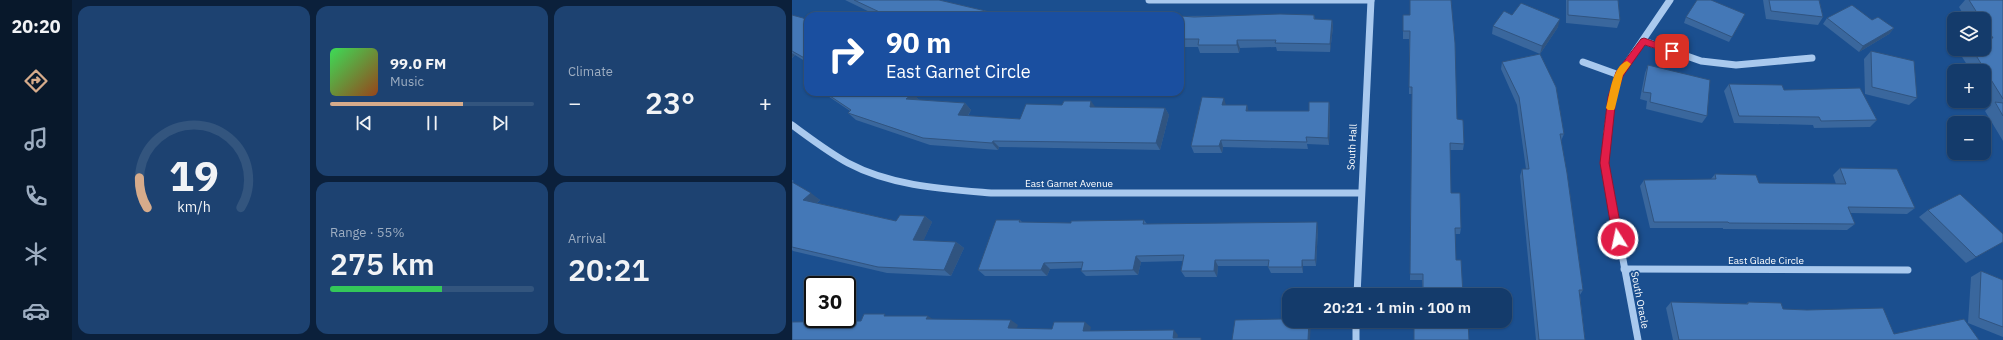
<!DOCTYPE html>
<meta charset="utf-8">
<style>
body{margin:0;font-family:"IBM Plex Sans",sans-serif;background:#1d4271;color:#f1f3f6;height:100vh;display:flex;flex-direction:column;font-size:15px;white-space:nowrap}
*{box-sizing:border-box;margin:0}
p{font-size:13px;color:#9dadc1}
.icon{flex:none;width:22px;height:22px;fill:none;stroke:currentColor;stroke-width:2;stroke-linecap:round;stroke-linejoin:round}
.map{position:relative;flex:1;overflow:hidden}
.drawer{display:flex;flex-direction:column;gap:6px;padding:6px;background:#0b203b;width:720px}
.drawer>*{flex:none}
.banner{position:absolute;left:12px;top:12px;width:380px;height:84px;border-radius:12px;box-shadow:0 1px 3px #0004,0 0 0 1px #33557e;background:#1a4fa0;color:#fff;overflow:hidden}
.buttons{position:absolute;left:1155px;top:12px;display:grid;gap:8px}
.buttons a{display:grid;place-items:center;width:44px;height:44px;border-radius:8px;background:#143b6b;box-shadow:0 1px 3px #0004,0 0 0 1px #33557e;font-size:20px}
.speed{position:absolute;left:12px;top:276px;display:flex;gap:8px;font-size:20px;font-weight:700;text-align:center}
.speed>*{display:grid;place-content:center;width:52px;height:52px;border-radius:50%;background:#143b6b;box-shadow:0 1px 3px #0004,0 0 0 1px #33557e;line-height:1}
.speed .limit{border:2px solid #111;border-radius:6px;background:#fff;color:#111}
.pin{position:absolute;display:grid;place-items:center;width:34px;height:34px;color:#fff;margin:-17px;border-radius:8px;box-shadow:0 2px 6px #0006}
.me{position:absolute;width:44px;margin:-22px;rotate:350deg;stroke-linejoin:round;filter:drop-shadow(0 0 3px #0008)}
.turn{display:flex;align-items:center;gap:14px;height:84px;padding:0 16px;font-size:18px}
.turn .icon{width:52px;height:52px;stroke-width:2.5}
.turn b{display:block;font-size:28px;line-height:34px}
.big{font-size:30px;font-weight:600;line-height:1.1}
.drawer .card{flex:1;display:flex;flex-direction:column;justify-content:center;gap:6px;min-width:0;padding:0 14px;border-radius:12px;background:#1d4271}
.drawer .dial{align-items:center;gap:0}
.dial svg{height:104px;overflow:visible;fill:none;stroke:#33557e;stroke-width:7;stroke-linecap:round;text-anchor:middle}
.dial text{fill:#f1f3f6;stroke:none}
.song{display:flex;align-items:center;gap:12px}
.cover{width:48px;height:48px;border-radius:6px;background:linear-gradient(135deg,hsl(130 70% 55%),hsl(20 70% 35%))}
.played{height:4px;border-radius:2px;background:linear-gradient(90deg,#d6ab8b 65%,#33557e 65%)}
.keys{display:flex;justify-content:space-around;direction:ltr}
.heat{display:flex;justify-content:space-between;align-items:center;font-size:22px;direction:ltr}
.charge{height:6px;border-radius:3px;background:linear-gradient(90deg,#34c759 55%,#33557e 0)}
.drawer .tiles{flex:1;display:grid;gap:6px;grid-template-columns:repeat(3,1fr)}
.card:first-child{grid-row:span 2}
.trip{position:absolute;left:490px;top:288px;width:230px;height:40px;border-radius:12px;background:#143b6b;box-shadow:0 1px 3px #0004,0 0 0 1px #33557e;font-weight:600;line-height:40px;text-align:center}
main{display:flex;flex:1;min-height:0}
.dock{display:flex;flex-direction:column;width:72px;justify-content:space-around;align-items:center;background:#08182b;color:#9dadc1}
.dock .icon{width:28px;height:28px}
.dock .active{color:#d6ab8b}
.dock b{font-size:18px;color:#f1f3f6}
.map>svg:first-child{display:block}
.lines{fill:none;stroke-linecap:round;stroke-linejoin:round}
.minor{stroke:#a9c9ee;stroke-width:7}
.wall{fill:#3a679d}
.shaded-wall{fill:#305480}
.building{fill:#4478b7;stroke:#305480}
.route{fill:#e11d48;stroke:#92132f}
.slow{fill:#f59e0b}
.labels{text-anchor:middle;dominant-baseline:central;stroke-width:3.5;stroke-linejoin:round;paint-order:stroke}
.street-label{font-size:10px;fill:#fff;stroke:#1b4f8f}
</style>
<main>
<nav class="dock">
<b>20:20</b>
<svg class="icon active" aria-label="directions" viewBox="0 0 24 24"><path d="M12 3l9 9-9 9-9-9zM9 14v-3h6M13 9l2 2-2 2"/></svg>
<svg class="icon" aria-label="music" viewBox="0 0 24 24"><path d="M9 18V5l10-2v13"/><circle cx="6" cy="18" r="3"/><circle cx="16" cy="16" r="3"/></svg>
<svg class="icon" aria-label="phone" viewBox="0 0 24 24"><path d="M5 4h4l2 5-3 2q2 4 5 5l2-3 5 2v4C11 20 4 13 5 4z"/></svg>
<svg class="icon" aria-label="climate" viewBox="0 0 24 24"><path d="M12 3v18M4 7l16 10M4 17L20 7"/></svg>
<svg class="icon" aria-label="car" viewBox="0 0 24 24"><path d="M5 17H2v-5l4-1 3-4h7l3 4 3 1v5h-3M9 17h6M6 11h13"/><circle cx="7" cy="17" r="2"/><circle cx="17" cy="17" r="2"/></svg>
</nav>
<section class="drawer">
<div class="tiles">
<div class="card dial"><svg viewBox="0 0 100 80">
<path d="M14 69A42 42 0 1 1 86 69"/>
<path d="M14 69A42 42 0 0 1 8 46" stroke="#d6ab8b"/>
<text x="50" y="56" font-size="32" font-weight="700">19</text>
<text x="50" y="72" font-size="11">km/h</text>
</svg></div>
<div class="card">
<div class="song"><i class="cover"></i><div><b>99.0 FM</b><p>Music</p></div></div>
<div class="played"></div>
<div class="keys"><svg class="icon" aria-label="previous" viewBox="0 0 24 24"><path d="M18 5L8 12l10 7zM5 5v14"/></svg><svg class="icon" aria-label="pause" viewBox="0 0 24 24"><path d="M8 5v14M16 5v14"/></svg><svg class="icon" aria-label="next" viewBox="0 0 24 24"><path d="M6 5l10 7-10 7zM19 5v14"/></svg></div>
</div>
<div class="card"><p>Climate</p>
<div class="heat"><a>−</a><b class="big">23°</b><a>+</a></div>
</div>
<div class="card"><p>Range · 55%</p><b class="big">275 km</b><div class="charge"></div></div>
<div class="card"><p>Arrival</p><b class="big">20:21</b></div>
</div>
</section>
<div class="map">
<svg width="1211" height="340" viewBox="0 0 1211 340">
<rect width="100%" height="100%" fill="#1b4f8f"/>
<g class="lines">
<g class="minor">
<path d="M357 0H579"/>
<path d="M852 41 909 61 944 65 1020 58"/>
<path d="M791 62 827 75"/>
<path d="M0 125C18 138 36 152 56 163 99 186 151 189 199 193H569"/>
<path d="M832 269 1116 270"/>
<path d="M565 295 579 0"/>
<path d="M564 321V340"/>
<path d="M846 340 813 163 815 133 820 97 827 75 878 0"/>
</g>
</g>
<g class="wall">
<path d="M53 0H147L198 12 253 16H86Z"/>
<path d="M774 0H826L828 20 825 28 774 23Z"/>
<path d="M971 0H1027L1031 17 1026 25 974 19Z"/>
<path d="M1173 0H1211V141L1193 111 1199 105 1192 93V71H1179L1165 49H1192V19H1174L1167 7Z"/>
<path d="M953 14 937 42 892 23 894 17Z"/>
<path d="M0 15 16 21V63L3 55 0 58Z"/>
<path d="M522 15 523 19 540 20 541 27 538 52 485 51 484 47 448 48 447 53H408L406 47H388V16Z"/>
<path d="M611 15 665 119 672 144 671 150H658L659 193 669 228 668 234H663L664 260 671 295H631L630 280H618L620 94H617V39H611Z"/>
<path d="M720 15 766 27 748 54 700 34 701 26Z"/>
<path d="M1035 18 1080 20 1102 28 1097 34 1067 52 1031 24Z"/>
<path d="M1079 51 1125 98 1117 105 1073 94 1072 59Z"/>
<path d="M710 62 772 134 769 141 791 290 788 295 793 340H744L728 176 730 169H734L725 105 709 69Z"/>
<path d="M856 65 915 116 910 123 854 109 855 101 848 99 853 73Z"/>
<path d="M937 84 992 90 1085 120 1078 127 1022 128 1021 125 942 123 932 91Z"/>
<path d="M30 92H119L127 100 173 103 179 110 176 116 228 119 303 107 373 108 377 115 368 150 207 147 206 150 138 145 64 120 56 113 58 111Z"/>
<path d="M537 102 538 109 537 145 515 144 516 149 431 147 430 153H402L399 146 434 105H455L456 111H517Z"/>
<path d="M1048 168 1123 208 1115 214 1058 213 1063 224 1055 230 931 229V228H858L848 186 852 180 919 179 923 174 967 183 1044 184 1041 175Z"/>
<path d="M0 180 2 181 0 182 28 200 25 203 104 221 133 216 140 222 131 241 164 242 172 248 159 276 95 273 1 251 0 250Z"/>
<path d="M1136 210 1211 242 1174 263 1127 217Z"/>
<path d="M228 220 230 222 279 223 352 220 355 224 526 228 524 266H511V273H479L476 267 477 266H426L425 277H393L389 271 391 261 349 262 346 275 294 276 289 271 290 268 258 269 255 276H193L186 270Z"/>
<path d="M1189 271 1211 280V337L1176 323 1179 277Z"/>
<path d="M879 302 954 304 956 302 991 309 1102 334 1187 340H881L874 308Z"/>
</g>
<g class="shaded-wall">
<path d="M768 19 766 27 748 54 750 46Z"/>
<path d="M540 20 541 27 538 52V44Z"/>
<path d="M1102 28 1097 34 1067 52 1071 46Z"/>
<path d="M445 40 448 48 447 53 445 45Z"/>
<path d="M0 53 3 55 0 58Z"/>
<path d="M121 93 127 100 121 106 114 99Z"/>
<path d="M432 98 434 105H430Z"/>
<path d="M299 101 304 108 298 107Z"/>
<path d="M537 102 538 109 537 145 536 138Z"/>
<path d="M173 103 179 110 172 122 166 115Z"/>
<path d="M455 105 457 113 454 111Z"/>
<path d="M373 108 377 115 368 150 364 143Z"/>
<path d="M429 140 431 147 430 153 427 146Z"/>
<path d="M201 141 207 147 206 150 200 143Z"/>
<path d="M19 193 28 200 21 206 11 200Z"/>
<path d="M133 216 140 222 129 246 121 240Z"/>
<path d="M525 222 526 228 524 266 523 260Z"/>
<path d="M164 242 172 248 159 276 152 270Z"/>
<path d="M1211 242 1174 263 1184 257Z"/>
<path d="M344 256 349 262 346 275 341 270Z"/>
<path d="M423 260 426 266 425 277 422 271Z"/>
<path d="M510 260 511 266V273L510 267Z"/>
<path d="M252 263 258 269 255 276 249 270Z"/>
<path d="M136 316 144 321 134 319Z"/>
<path d="M219 320 226 325 223 333 216 328Z"/>
<path d="M517 321H519L518 340H516Z"/>
<path d="M293 322 299 327 297 336 291 331Z"/>
<path d="M382 330 386 335 385 340 381 338Z"/>
</g>
<g class="building">
<path d="M62 0H147L198 12 252 14 251 16H96Z"/>
<path d="M618 0H659L663 43 665 119 671 120 672 144 658 143 659 193H668L669 228H663L664 260H669L671 295H631V274H618L620 87H617L618 31H611V15H618Z"/>
<path d="M776 0H826L828 20 776 15Z"/>
<path d="M905 0H919L953 14 940 37 894 17Z"/>
<path d="M977 0H1027L1031 17 979 11Z"/>
<path d="M1177 0H1211V99L1180 49H1192V38H1201L1192 24V19H1189Z"/>
<path d="M729 3 768 19 750 46 701 26 712 11 720 15Z"/>
<path d="M1060 5 1080 20 1086 17 1102 28 1071 46 1035 18Z"/>
<path d="M488 14 522 15V19L540 20 538 44 483 43 484 40H445V45H406L407 39H388V16L402 17Z"/>
<path d="M0 15 11 18 16 21V60L0 51Z"/>
<path d="M303 15 371 16H302Z"/>
<path d="M1079 51 1122 61 1125 98 1080 87Z"/>
<path d="M748 54 764 87 772 134H768L775 173 791 290H787L793 340H747L730 169H737L727 97 710 62Z"/>
<path d="M856 65 918 80 915 116 858 102 859 93 851 92Z"/>
<path d="M937 84 990 85 992 90 1068 88 1085 120 1029 121 1027 117 947 116Z"/>
<path d="M32 92H119L121 93 114 99 173 103 166 115 228 119 234 104 270 105 272 101H299L298 107 373 108 364 143 201 141 200 143 131 138 56 113 59 110Z"/>
<path d="M410 97 432 98 430 105H455L454 111H517V102H537L536 138 514 137 515 142 429 140 427 146H399Z"/>
<path d="M1203 102 1211 103V116Z"/>
<path d="M1048 168 1105 169 1123 208 1056 207 1063 224 937 223 936 222H862L852 180 924 179 923 174 964 175 967 183 1054 184Z"/>
<path d="M0 182 19 193 11 200 104 221 108 215 133 216 121 240 164 242 152 270 86 267 0 247Z"/>
<path d="M1168 194 1211 234V242L1184 257 1136 210Z"/>
<path d="M204 220H228L227 222 279 223V221L352 220 351 224 525 222 523 260H510V267H476L477 260H423L422 271H389L392 255 344 256 341 270 289 271 291 262 252 263 249 270H186Z"/>
<path d="M1189 271 1211 280V327L1187 318Z"/>
<path d="M879 302 956 304V302L989 303 991 309 1015 310 1091 308 1102 334 1172 319 1187 340H887Z"/>
<path d="M490 313H497V321H517L516 340H440L443 320 490 319Z"/>
<path d="M72 314H93L92 316H136L134 319 219 320 216 328 260 329 262 322H293L291 331 382 330 381 338H409V340H0V322L69 321Z"/>
<path d="M622 321H676L677 340H622Z"/>
</g>
<path class="route" d="M852 38 883 49 884 51 880 54 853 45 831 76 824 97 817 163 831 239 826 243 821 239 808 163 816 97 824 72 849 39Z"/>
<path class="slow" d="M835 61 839 64 831 75 823 108 822 110H816L814 108C818 95 820 66 835 61Z"/>
<g class="labels">
<g class="street-label">
<text transform="translate(560 147) rotate(-87)">South Hall</text>
<text x="277" y="183">East Garnet Avenue</text>
<text x="974" y="260">East Glade Circle</text>
<text transform="translate(848 300) rotate(79)">South Oracle</text>
</g>
</g>
</svg>
<div class="buttons">
<a><svg class="icon" aria-label="layers" viewBox="0 0 24 24"><path d="M12 4l9 5-9 5-9-5zM3 14l9 5 9-5"/></svg></a>
<a>+</a>
<a>−</a>
</div>
<div class="speed"><div class="limit">30</div></div>
<div class="pin" style="left:880px;top:51px;background:#d93025"><svg class="icon" aria-label="arrive" viewBox="0 0 24 24"><path d="M6 21V4h12l-3 4 3 4H6"/></svg></div>
<svg class="me" style="left:826px;top:239px" viewBox="-20 -20 40 40"><circle r="17" fill="#e11d48" stroke="#fff" stroke-width="3"/><path d="M0-11L8 9 0 5-8 9z" fill="#fff"/></svg>
<div class="trip">20:21 · 1 min · 100 m</div>
<div class="banner">
<div class="turn"><svg class="icon" aria-label="right" viewBox="0 0 24 24"><path d="M7 20v-9h11M14 6l5 5-5 5"/></svg><div><b>90 m</b>East Garnet Circle</div></div>
</div>
</div>
</main>
